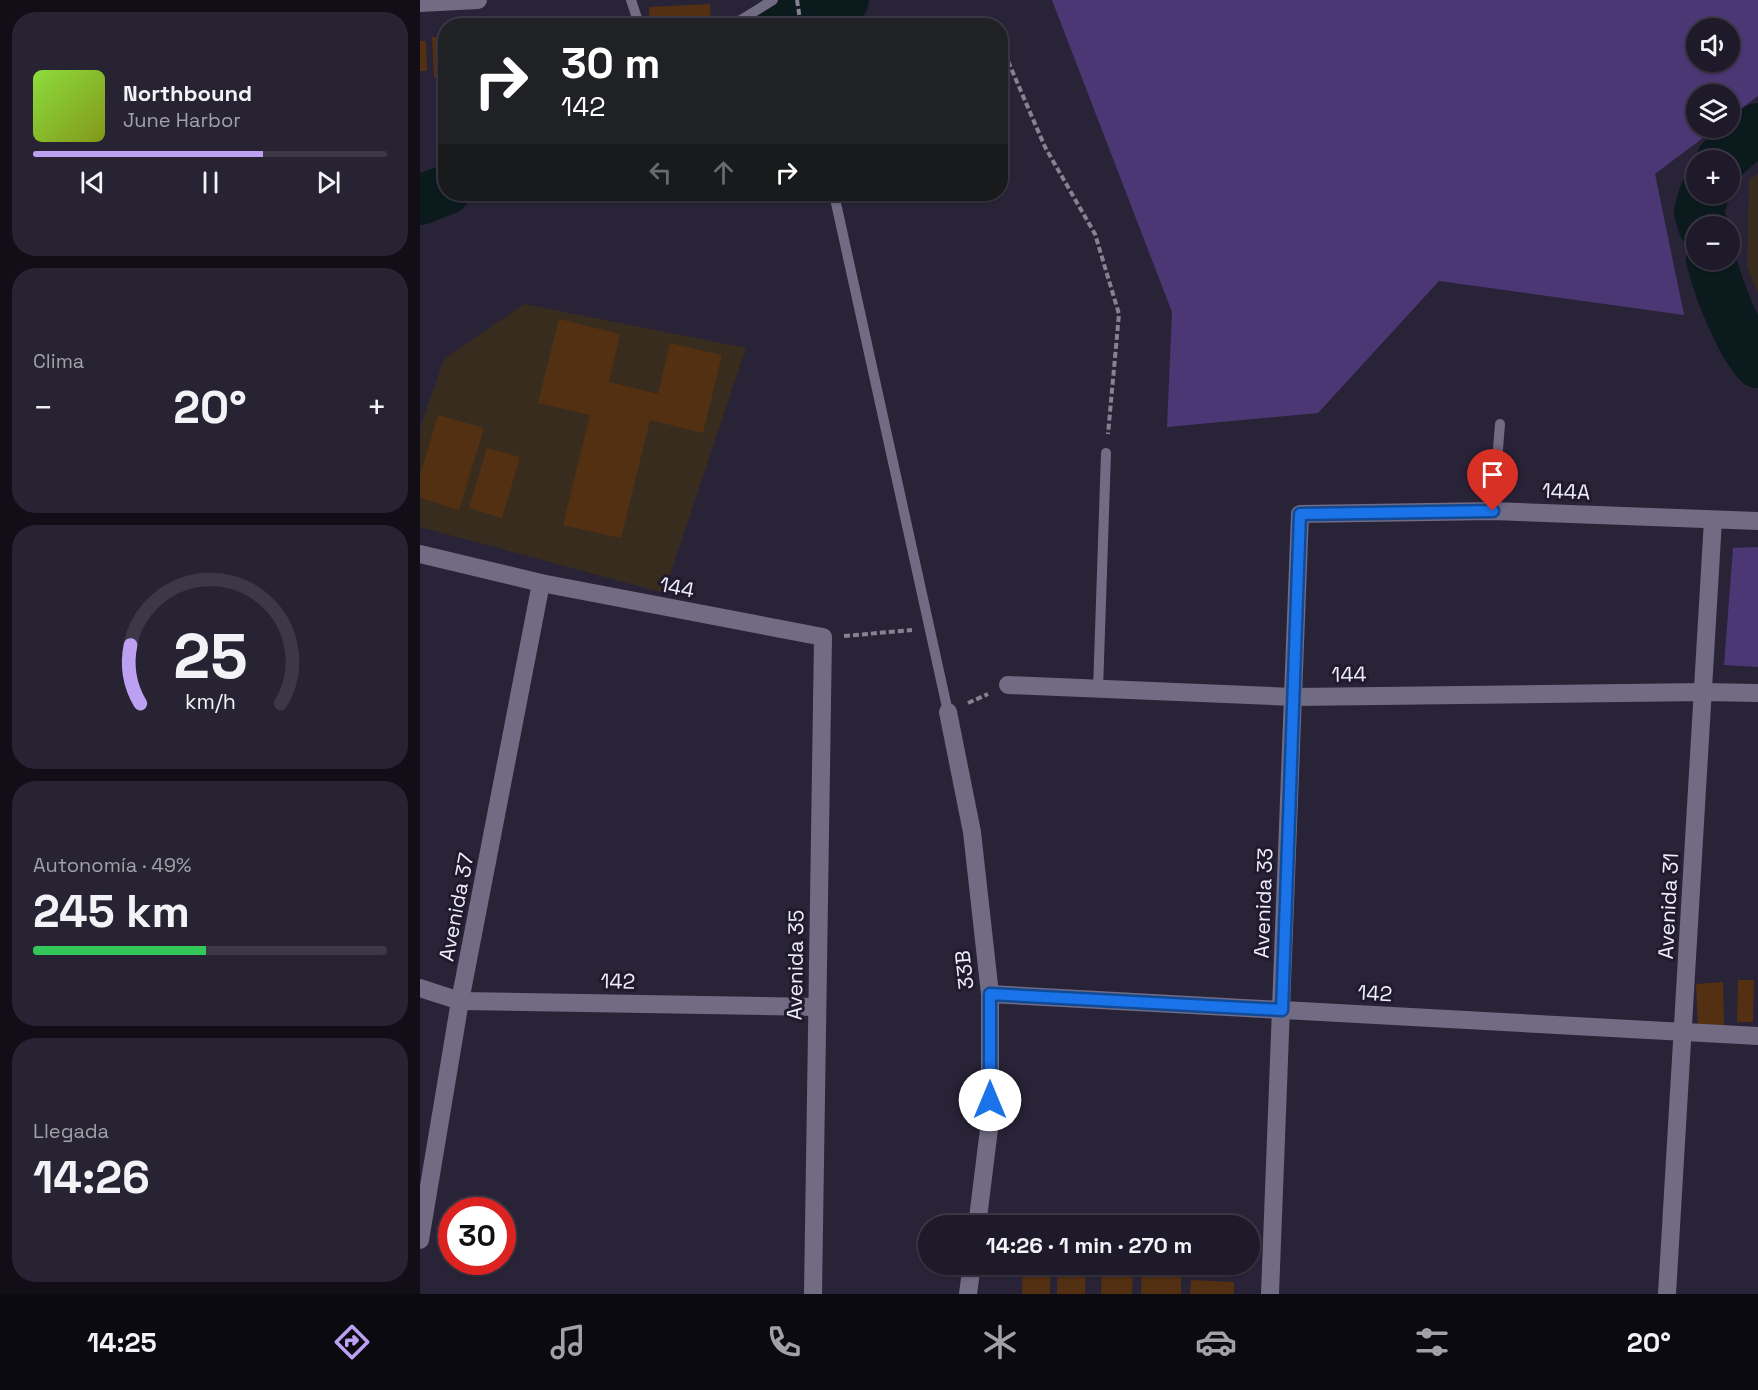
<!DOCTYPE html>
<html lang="es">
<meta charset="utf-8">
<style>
body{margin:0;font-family:"Space Grotesk",sans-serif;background:#272332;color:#f1f3f6;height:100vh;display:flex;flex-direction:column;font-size:22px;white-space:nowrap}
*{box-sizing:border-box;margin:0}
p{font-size:20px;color:#a1a1a8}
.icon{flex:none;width:33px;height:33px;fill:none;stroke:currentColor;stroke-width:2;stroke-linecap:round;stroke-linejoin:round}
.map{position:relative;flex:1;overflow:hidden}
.drawer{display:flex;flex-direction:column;gap:12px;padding:12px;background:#110e17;width:420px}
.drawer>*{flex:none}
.guide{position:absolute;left:18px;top:18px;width:570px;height:183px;border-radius:24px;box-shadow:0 2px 4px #0004,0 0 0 2px #3c3847;background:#202124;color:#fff;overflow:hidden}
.buttons{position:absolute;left:1266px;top:18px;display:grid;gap:12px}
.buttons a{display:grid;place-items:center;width:54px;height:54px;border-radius:50%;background:#1f1a2a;box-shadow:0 2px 4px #0004,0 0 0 2px #3c3847;font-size:30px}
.speed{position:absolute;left:18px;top:1197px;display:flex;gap:12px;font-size:30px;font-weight:700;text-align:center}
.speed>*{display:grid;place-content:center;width:78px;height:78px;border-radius:50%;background:#1f1a2a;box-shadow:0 2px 4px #0004,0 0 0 2px #3c3847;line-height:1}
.speed .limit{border:9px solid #d22;background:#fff;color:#111}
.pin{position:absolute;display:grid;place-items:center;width:51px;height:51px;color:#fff;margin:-62px -26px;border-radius:50% 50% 50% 0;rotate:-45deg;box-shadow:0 0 6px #0007}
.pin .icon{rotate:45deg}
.me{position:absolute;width:66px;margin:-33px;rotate:0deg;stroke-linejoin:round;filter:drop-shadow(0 0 4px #0008)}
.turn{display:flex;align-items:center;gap:21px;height:126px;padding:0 24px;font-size:27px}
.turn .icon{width:78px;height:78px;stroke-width:2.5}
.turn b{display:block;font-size:42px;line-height:51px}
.lanes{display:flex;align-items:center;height:57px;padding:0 24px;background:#0003;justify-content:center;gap:30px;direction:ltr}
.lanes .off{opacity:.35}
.big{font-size:45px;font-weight:700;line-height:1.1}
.drawer .card{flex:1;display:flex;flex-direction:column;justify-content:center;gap:9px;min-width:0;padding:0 21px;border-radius:24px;background:#272332}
.drawer .dial{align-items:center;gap:0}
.dial svg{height:156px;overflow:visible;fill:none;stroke:#3c3847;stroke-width:7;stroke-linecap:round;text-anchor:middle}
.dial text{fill:#f1f3f6;stroke:none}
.song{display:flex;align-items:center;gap:18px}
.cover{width:72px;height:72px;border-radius:9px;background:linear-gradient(135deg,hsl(90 70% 55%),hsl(70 70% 35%))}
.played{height:6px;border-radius:3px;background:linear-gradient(90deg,#bca0f2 65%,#3c3847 65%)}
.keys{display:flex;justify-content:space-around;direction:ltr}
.heat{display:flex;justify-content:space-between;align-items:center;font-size:33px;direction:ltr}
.charge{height:9px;border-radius:4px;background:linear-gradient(90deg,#34c759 49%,#3c3847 0)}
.trip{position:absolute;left:498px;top:1215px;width:342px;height:60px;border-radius:30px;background:#1f1a2a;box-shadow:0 2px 4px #0004,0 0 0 2px #3c3847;font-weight:700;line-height:60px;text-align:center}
.tab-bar{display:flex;height:96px;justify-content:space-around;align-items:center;background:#0c0a11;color:#a1a1a8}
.tab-bar .icon{width:42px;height:42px}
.tab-bar .current{color:#bca0f2}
.tab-bar b{font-size:27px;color:#f1f3f6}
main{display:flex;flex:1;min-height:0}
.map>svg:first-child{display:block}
.education{fill:#382c1e}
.green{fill:#4c3775;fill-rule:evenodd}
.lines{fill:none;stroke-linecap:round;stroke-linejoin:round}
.river{stroke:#0b1a1d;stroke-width:50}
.building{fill:#533012}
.path{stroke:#868193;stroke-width:4;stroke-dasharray:6 3;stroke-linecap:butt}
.service{stroke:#716b83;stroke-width:10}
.minor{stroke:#716b83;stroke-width:18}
.route-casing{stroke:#114b97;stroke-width:15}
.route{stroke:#1a73e8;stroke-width:10}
.labels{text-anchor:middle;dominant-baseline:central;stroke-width:6;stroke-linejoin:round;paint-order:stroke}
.street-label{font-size:21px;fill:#f0edfb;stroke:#1f1a2d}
</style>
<main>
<section class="drawer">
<div class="card">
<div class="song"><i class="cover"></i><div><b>Northbound</b><p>June Harbor</p></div></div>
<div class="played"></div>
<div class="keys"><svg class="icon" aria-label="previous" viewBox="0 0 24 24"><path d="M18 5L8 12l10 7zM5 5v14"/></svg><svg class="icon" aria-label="pause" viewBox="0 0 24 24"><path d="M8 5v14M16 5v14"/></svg><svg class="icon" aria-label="next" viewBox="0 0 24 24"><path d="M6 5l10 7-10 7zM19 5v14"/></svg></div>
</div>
<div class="card"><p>Clima</p>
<div class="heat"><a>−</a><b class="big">20°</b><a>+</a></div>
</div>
<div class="card dial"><svg viewBox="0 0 100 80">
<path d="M14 69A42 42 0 1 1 86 69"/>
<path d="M14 69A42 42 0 0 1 9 39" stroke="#bca0f2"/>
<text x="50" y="56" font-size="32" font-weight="700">25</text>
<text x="50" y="72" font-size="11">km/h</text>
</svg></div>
<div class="card"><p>Autonomía · 49%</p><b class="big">245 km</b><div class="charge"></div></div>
<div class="card"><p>Llegada</p><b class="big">14:26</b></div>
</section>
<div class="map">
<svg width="1338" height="1294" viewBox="0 0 1338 1294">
<rect width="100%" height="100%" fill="#292338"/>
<g class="education">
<path d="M1338 174V293L1327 267 1329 180Z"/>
<path d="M104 304 326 348 244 593 0 527V428L24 359Z"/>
</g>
<g class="green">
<path d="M632 0H1338V96L1310 117V94H1276V128H1296L1235 174 1264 315 1019 281 898 413 747 427 752 312ZM1276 28H1310V62H1276Z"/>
<path d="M1338 547V667L1304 665 1313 548Z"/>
</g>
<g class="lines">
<g class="river">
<path d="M348 26 424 0"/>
<path d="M1301 160 1338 128"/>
<path d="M0 200 26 190"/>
<path d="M1283 226 1279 212 1284 194"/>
<path d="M1291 260C1299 290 1318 340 1338 363"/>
</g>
</g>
<g class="building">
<path d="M290 4 291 26H230L229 7Z"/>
<path d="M103 22V26H68V24Z"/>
<path d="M12 37H26V78H14Z"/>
<path d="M0 41H6L7 71H0Z"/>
<path d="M139 319 200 334 189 382 238 394 250 343 302 355 283 433 230 420 201 538 143 525 170 415 118 403Z"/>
<path d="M18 415 64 428 39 510 0 498V476Z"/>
<path d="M67 448 100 457 82 518 49 508Z"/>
<path d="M1318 980H1334L1333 1022H1317Z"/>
<path d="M1303 982 1304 1025 1278 1026 1276 984Z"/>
<path d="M603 1264H630V1294H602Z"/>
<path d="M638 1264H666L665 1294H637Z"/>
<path d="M682 1264H713L712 1294H681Z"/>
<path d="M722 1264H761V1294H721Z"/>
<path d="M771 1280 814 1282V1294H770Z"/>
</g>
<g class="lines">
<g class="path">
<path d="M377 0 381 26"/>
<path d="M581 45 625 147 675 234 699 314 688 434"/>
<path d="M424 636 492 630"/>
<path d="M548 703 568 694"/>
</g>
<g class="service">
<path d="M211 0 219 24 221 26"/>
<path d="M303 26 321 20 353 0"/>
<path d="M414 194 528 712"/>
<path d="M1073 511 1080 424"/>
<path d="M678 690 686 453"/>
</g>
<g class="minor">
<path d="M0 3 58 0"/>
<path d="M0 554 121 583 403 637 393 1294"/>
<path d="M588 685 873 697 1283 692 1338 693"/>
<path d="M528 712 552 832 570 994V1121L557 1226"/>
<path d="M0 988 40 1001 396 1007"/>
<path d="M570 994 1338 1036"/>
<path d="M0 1240 40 1001 121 583"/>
<path d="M548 1294 552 1264"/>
<path d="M850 1294 880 514 1073 511 1338 521"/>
<path d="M1247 1294 1293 520"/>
</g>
</g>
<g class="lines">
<g class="route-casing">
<path id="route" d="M570 1100V994L862 1010 880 514 1073 511"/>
</g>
<use href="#route" class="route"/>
</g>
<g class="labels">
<g class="street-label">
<text transform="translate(1146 491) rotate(2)">144A</text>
<text transform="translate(257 587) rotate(11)">144</text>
<text transform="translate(929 674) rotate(-1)">144</text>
<text transform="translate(843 903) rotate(-88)">Avenida 33</text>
<text transform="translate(1248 906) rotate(-87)">Avenida 31</text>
<text transform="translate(36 907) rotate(-79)">Avenida 37</text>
<text transform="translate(375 965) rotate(-89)">Avenida 35</text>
<text transform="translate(544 970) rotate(-96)">33B</text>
<text transform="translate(198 981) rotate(1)">142</text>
<text transform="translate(955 993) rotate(3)">142</text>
</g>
</g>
</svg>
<div class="buttons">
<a><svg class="icon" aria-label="sound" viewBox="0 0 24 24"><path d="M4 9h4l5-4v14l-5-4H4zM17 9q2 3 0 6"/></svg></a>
<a><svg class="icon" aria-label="layers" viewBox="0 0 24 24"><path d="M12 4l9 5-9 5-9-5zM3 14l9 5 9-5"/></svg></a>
<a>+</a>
<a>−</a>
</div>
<div class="speed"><div class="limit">30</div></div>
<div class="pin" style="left:1073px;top:511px;background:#d93025"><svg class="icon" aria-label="arrive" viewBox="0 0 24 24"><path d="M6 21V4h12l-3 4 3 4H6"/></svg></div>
<svg class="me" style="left:570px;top:1100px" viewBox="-20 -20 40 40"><circle r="19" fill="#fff"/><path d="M0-13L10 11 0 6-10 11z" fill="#1a73e8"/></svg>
<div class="trip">14:26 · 1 min · 270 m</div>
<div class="guide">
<div class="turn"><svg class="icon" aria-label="right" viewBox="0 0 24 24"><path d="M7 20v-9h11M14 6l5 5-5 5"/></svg><div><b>30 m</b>142</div></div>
<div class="lanes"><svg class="icon off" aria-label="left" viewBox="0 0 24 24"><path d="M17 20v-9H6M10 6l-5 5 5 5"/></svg><svg class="icon off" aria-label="ahead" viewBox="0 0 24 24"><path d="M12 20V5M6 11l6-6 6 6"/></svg><svg class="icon" aria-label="right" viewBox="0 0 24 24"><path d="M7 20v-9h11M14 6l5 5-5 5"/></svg></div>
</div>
</div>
</main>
<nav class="tab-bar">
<b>14:25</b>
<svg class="icon current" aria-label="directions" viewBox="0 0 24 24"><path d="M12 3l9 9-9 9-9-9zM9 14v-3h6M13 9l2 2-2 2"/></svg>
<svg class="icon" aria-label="music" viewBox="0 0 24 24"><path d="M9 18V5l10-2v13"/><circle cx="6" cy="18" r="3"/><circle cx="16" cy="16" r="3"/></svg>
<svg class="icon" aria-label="phone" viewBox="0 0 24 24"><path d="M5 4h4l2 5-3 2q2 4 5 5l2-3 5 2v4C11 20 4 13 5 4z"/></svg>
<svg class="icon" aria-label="climate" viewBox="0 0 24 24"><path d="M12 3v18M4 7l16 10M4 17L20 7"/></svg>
<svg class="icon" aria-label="car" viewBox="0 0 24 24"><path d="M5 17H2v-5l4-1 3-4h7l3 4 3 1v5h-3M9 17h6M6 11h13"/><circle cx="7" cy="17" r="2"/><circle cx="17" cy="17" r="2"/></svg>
<svg class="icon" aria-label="filters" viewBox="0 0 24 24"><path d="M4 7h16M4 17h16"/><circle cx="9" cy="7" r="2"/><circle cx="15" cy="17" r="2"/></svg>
<b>20°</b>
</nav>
